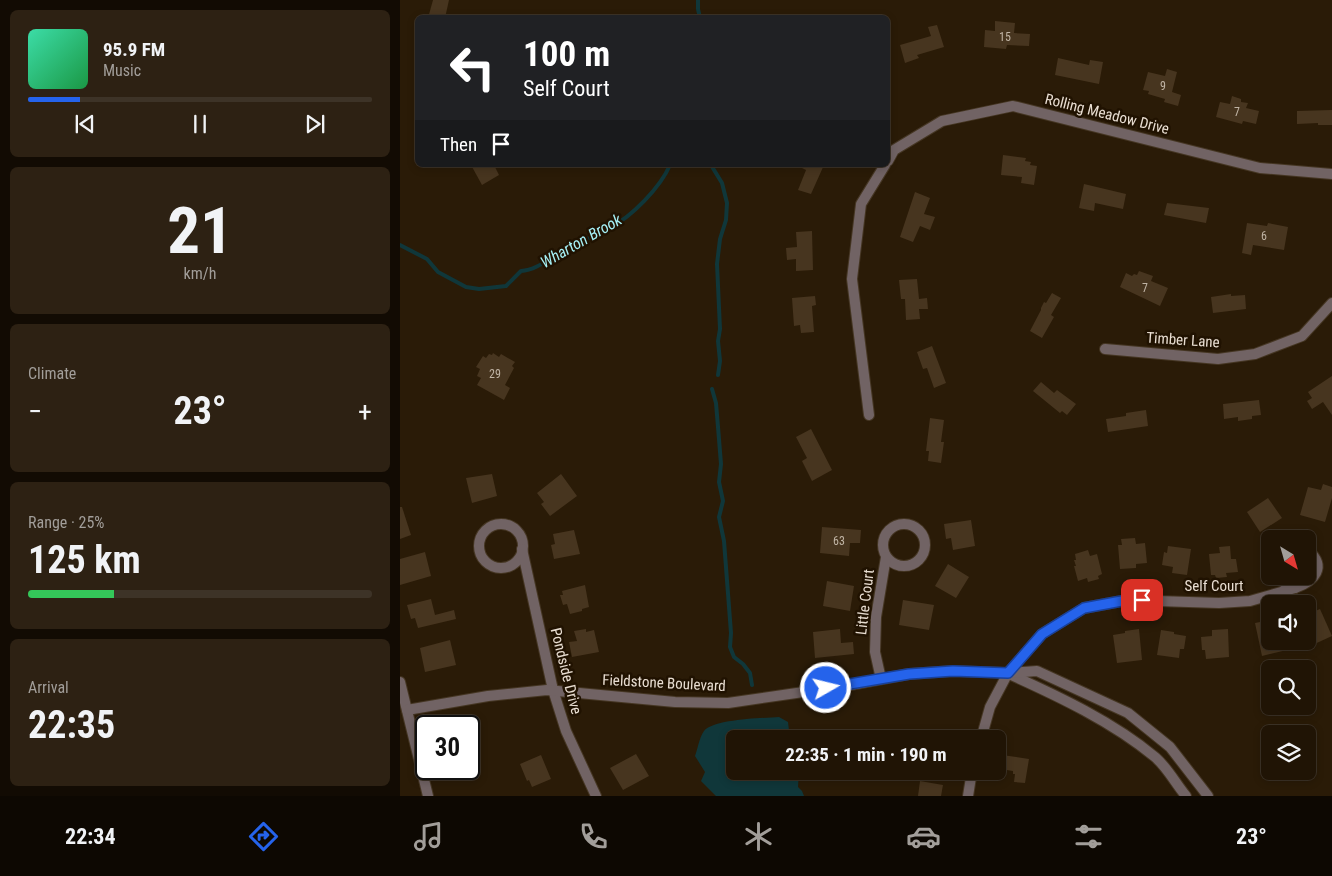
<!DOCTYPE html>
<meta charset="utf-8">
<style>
body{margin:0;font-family:"Roboto Condensed",sans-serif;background:#2d2113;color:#f1f3f6;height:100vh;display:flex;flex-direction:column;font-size:19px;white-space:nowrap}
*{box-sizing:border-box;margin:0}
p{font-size:16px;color:#a29e9a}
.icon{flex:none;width:28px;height:28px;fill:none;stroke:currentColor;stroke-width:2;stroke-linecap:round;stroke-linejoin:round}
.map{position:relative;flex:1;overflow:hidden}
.side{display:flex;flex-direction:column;gap:10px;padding:10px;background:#120b03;width:400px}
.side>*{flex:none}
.hud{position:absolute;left:15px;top:15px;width:475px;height:152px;border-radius:8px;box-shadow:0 2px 8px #0003,0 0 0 1px #3d3327;background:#202124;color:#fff;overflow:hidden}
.needle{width:32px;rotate:143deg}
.controls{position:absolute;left:861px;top:530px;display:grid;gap:10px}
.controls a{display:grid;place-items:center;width:55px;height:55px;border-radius:8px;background:#201405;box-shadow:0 2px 8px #0003,0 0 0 1px #3d3327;font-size:25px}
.speed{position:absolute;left:15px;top:715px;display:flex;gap:10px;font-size:25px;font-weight:700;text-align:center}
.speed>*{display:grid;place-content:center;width:65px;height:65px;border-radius:50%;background:#201405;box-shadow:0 2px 8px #0003,0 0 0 1px #3d3327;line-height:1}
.speed .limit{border:2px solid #111;border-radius:8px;background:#fff;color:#111}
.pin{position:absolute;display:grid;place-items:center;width:42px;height:42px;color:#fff;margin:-21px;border-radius:10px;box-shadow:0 2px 8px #0006}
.me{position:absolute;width:55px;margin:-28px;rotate:82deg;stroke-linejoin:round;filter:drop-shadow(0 0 4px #0008)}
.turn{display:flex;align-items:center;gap:18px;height:105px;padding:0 25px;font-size:22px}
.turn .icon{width:65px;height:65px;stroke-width:2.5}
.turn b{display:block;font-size:35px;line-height:42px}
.then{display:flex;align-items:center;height:48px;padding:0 25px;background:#0003;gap:10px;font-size:19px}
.big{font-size:38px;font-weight:700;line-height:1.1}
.side .widget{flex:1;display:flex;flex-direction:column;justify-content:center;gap:8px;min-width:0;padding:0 18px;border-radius:8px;background:#2d2113}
.side .dial{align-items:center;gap:0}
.dial b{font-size:65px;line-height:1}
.song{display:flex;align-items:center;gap:15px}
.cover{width:60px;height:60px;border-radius:8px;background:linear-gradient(135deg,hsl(160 70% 55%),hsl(140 70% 35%))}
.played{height:5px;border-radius:2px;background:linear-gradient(90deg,#2563eb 15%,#3d3327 15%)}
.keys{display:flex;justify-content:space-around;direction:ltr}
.heat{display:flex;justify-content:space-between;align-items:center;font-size:28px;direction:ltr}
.charge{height:8px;border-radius:4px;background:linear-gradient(90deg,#34c759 25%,#3d3327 0)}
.trip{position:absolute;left:326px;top:730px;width:280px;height:50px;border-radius:8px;background:#201405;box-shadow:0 2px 8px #0003,0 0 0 1px #3d3327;font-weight:700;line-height:50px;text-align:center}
.tabs{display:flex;height:80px;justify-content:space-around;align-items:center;background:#0d0802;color:#a29e9a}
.tabs .icon{width:35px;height:35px}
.tabs .on{color:#2563eb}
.tabs b{font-size:22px;color:#f1f3f6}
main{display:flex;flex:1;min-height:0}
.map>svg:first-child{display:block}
.water{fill:#10373a}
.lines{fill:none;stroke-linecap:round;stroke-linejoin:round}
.stream{stroke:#10373a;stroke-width:4}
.building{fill:#47351f}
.street-casing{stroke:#453623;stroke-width:12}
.street{stroke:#716364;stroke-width:10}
.route-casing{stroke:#184099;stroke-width:12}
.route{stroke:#2563eb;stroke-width:9}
.labels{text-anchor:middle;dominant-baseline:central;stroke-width:5;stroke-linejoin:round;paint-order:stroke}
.number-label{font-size:12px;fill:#c0b4a5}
.street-label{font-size:15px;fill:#e9ded2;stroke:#201201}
.water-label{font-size:16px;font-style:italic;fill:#a6f1f6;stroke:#201201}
</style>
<main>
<section class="side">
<div class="widget">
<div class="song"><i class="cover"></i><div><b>95.9 FM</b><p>Music</p></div></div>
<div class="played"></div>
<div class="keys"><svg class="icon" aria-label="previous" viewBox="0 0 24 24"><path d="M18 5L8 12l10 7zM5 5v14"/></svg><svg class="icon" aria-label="pause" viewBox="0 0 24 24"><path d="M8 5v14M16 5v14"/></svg><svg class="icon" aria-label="next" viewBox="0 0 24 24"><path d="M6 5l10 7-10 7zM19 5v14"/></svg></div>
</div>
<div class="widget dial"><b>21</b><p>km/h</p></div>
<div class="widget"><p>Climate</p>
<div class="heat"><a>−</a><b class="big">23°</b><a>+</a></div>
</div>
<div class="widget"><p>Range · 25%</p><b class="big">125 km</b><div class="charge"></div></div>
<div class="widget"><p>Arrival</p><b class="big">22:35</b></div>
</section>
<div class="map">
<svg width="932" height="796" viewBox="0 0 932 796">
<rect width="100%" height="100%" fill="#2a1b07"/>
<path class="water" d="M379 717 388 722 390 739H335V771H399L398 787 402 791 404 796H316L301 781 305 772 295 756C298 748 299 738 304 731 313 719 364 718 379 717Z"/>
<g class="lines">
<g class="stream">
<path d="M298 0V9L300 18"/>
<path d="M311 165 322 183 327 203 326 220 320 239 317 264 320 329 318 341 320 361 318 375"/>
<path d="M0 245 27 259 38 272 66 287 79 289 106 286 121 271C139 270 152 255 168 248 181 241 197 235 210 228 232 216 260 188 270 165"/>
<path d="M312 389 316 403 318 427 321 464 319 482 323 501 319 517 324 541 331 633 330 647 334 657 343 664 350 673 352 685"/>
</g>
</g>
<g class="building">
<path d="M33 0H49L45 18H28Z"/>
<path d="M595 21 615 23 614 33 630 34 629 46 607 45 606 49 584 47 585 30 595 31Z"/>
<path d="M537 25 544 47 517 55 519 58 505 63 500 45 531 36 528 27Z"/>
<path d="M658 58 689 65 690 60 703 62 699 84 655 75Z"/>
<path d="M767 69 777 72 772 92 781 95 778 106 764 102 765 99 748 94 749 91 743 90 748 72 765 76Z"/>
<path d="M832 96 841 99V102L848 103 846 108 859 111 856 124 843 121 842 124 816 117 820 102 830 104Z"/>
<path d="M932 110V125H918V123L897 124V111Z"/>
<path d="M603 155 626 158 625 161 631 162 630 165 637 166 634 185 621 183 622 177 601 175Z"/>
<path d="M71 165H94L99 175 82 185Z"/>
<path d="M396 165H424L411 194 398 190 406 170Z"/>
<path d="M684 184 726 194 723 209 695 203 694 211 679 208Z"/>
<path d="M515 192 530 198 524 214 535 217 530 230 520 226 513 242 500 237Z"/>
<path d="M767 203 809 208 806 223 764 215Z"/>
<path d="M847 223 867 226 868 223 888 227 884 250 853 245 851 255 842 253Z"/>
<path d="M412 231 413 270 396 271V259L387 260 386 248 397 247 396 232Z"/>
<path d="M739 271 753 276 751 281 768 288 760 306 720 287 726 273 732 276 734 274 737 275Z"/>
<path d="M517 279 519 299 527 298 528 309H519L520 319 506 320 505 299H501L499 280Z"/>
<path d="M652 293 661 298 651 315 654 317 642 338 630 331 641 310V308L644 302 646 303Z"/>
<path d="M831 294V296L845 295 846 309 813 313 811 297Z"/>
<path d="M415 296 416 305 412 306 414 332 401 333 400 325 394 326 392 298Z"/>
<path d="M532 346 546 383 534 388 527 368 523 369 517 352Z"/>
<path d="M93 353 99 357 101 354 115 362 112 366 114 368 105 385 110 388 104 400 77 385 81 378 77 376 80 369 76 367 83 356 86 358 89 354 92 355Z"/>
<path d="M932 376V415L923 402 912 409 907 401 912 398 908 392Z"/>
<path d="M641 382 654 393 657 390 676 404 667 415 662 411 660 413 633 391Z"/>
<path d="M859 400 861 415 852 416V419L838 421V417L824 419 823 404Z"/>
<path d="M746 410 748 426 708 432 706 419 726 416V413Z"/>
<path d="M530 418 544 420 541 442H544L541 463 528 461 529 451H526Z"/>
<path d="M411 429 432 470 412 481 402 461 407 458 396 437Z"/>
<path d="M92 474 97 496 72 503 66 478Z"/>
<path d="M161 474 177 496 150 516 141 504 144 502 137 493Z"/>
<path d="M923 484 932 487V498L925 522 900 515 908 487 921 490Z"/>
<path d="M868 498 882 518 860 532 847 512Z"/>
<path d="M0 507H2L11 535 0 539Z"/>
<path d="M571 520 575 546 553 550 551 538 546 539 544 524Z"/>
<path d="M422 527 461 530 460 543H450L449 556 420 553Z"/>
<path d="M174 530 180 554 154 559 151 545 155 544 153 534Z"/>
<path d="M735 538 736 544 745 543 747 563 736 564V568L720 569 718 545H722L721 539Z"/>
<path d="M768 546 791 549 787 575 772 573 773 567 762 565 764 552 767 553Z"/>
<path d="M830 546 831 559H836L838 572 826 573 827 577 816 578 815 575H811L809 554 820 553 819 547Z"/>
<path d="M688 550 690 556 697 554 702 574 698 576 699 579 688 582 687 578 678 581 674 566H676L674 560H676L675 554Z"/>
<path d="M25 552 31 576 0 585V559Z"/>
<path d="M548 564 569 577 556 598 535 586Z"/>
<path d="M427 581 454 586 450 611 423 606Z"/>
<path d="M185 585 189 607 182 609V611L170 614 167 604 163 605 160 595H163L162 591Z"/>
<path d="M31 599 35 615 54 610 56 619 18 628 15 618 11 619 7 605Z"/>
<path d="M503 600 534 605 529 630 499 625Z"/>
<path d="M920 609 932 636 908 647V614Z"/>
<path d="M870 620V641H885L887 650 862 656 855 623Z"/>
<path d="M186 629V632L194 630 199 652 172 657 169 642 177 641 174 631Z"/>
<path d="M440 629 441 643 453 642 454 654 415 658 413 632Z"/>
<path d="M739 629 742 660 717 663 713 635 725 633V631Z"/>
<path d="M828 629 829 657 806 659 805 650H802L801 637 812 636V630Z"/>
<path d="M761 630 774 632V634L786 636 784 649H780L779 658 757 655Z"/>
<path d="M50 640 56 665 25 672 20 648Z"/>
<path d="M236 754 249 776 223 790 210 768Z"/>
<path d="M141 755 151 779 132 787 129 780 127 781 120 764Z"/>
<path d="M602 755 629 759 625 783 614 782 615 774H613V771L600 769Z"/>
<path d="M412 771H422V780L413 781Z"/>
<path d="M520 781 543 785 541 796H518Z"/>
</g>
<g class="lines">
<g class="street-casing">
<g id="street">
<path d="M488 161 494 150 542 121 613 106 860 168 932 174"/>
<path d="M705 349 818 359 855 354 902 336 932 303"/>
<path d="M469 415 452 279 461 204 485 165"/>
<circle cx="504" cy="545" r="21"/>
<circle cx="101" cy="546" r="22"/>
<path d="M122 549 153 690 166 731 196 796"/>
<path d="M879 576 883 582 895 588C915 581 927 567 908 550"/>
<path d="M609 674C658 696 713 722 755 757 767 767 776 784 786 796"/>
<path d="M481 679 475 652 476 617 486 557"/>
<path d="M0 682 28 796"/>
<path d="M7 710 88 696 147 690 275 702 328 703 445 686 509 674 553 671 608 673 637 671 728 713 770 747 808 796"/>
<path d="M581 739 590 707 608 673 642 634 684 608 727 600 819 603 850 601 895 588"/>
<path d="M568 796 572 771"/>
</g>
</g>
<use href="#street" class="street"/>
</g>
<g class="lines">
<g class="route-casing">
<path id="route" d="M426 688 509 674 553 671 608 673 642 634 684 608 727 600H742"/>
</g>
<use href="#route" class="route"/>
</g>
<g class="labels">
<g class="number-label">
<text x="605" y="37">15</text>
<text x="763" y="86">9</text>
<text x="837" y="112">7</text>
<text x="864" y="236">6</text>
<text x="745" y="288">7</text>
<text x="95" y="374">29</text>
<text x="439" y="541">63</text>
</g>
<g class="street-label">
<text transform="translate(707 114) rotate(14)">Rolling Meadow Drive</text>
<text transform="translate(783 340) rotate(4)">Timber Lane</text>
<text x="814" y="586">Self Court</text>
<text transform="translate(465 602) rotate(-83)">Little Court</text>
<text transform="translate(166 671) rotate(76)">Pondside Drive</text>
<text transform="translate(264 683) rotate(3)">Fieldstone Boulevard</text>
</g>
<g class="water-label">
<text transform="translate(181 241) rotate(-30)">Wharton Brook</text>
</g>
</g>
</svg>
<div class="controls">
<a><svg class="needle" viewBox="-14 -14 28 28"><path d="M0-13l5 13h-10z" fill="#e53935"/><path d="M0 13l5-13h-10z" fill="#a29e9a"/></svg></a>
<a><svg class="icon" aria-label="sound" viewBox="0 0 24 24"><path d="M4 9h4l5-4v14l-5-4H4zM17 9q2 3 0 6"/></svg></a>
<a><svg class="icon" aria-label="search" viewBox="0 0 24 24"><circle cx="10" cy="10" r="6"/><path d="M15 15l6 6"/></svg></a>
<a><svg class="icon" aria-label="layers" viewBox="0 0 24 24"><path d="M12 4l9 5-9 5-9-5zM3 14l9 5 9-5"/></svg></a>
</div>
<div class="speed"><div class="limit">30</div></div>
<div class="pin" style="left:742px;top:600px;background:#d93025"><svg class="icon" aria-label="arrive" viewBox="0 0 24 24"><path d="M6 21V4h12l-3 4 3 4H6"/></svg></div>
<svg class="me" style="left:426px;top:688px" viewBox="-20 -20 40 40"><circle r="17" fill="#2563eb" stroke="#fff" stroke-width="3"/><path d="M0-11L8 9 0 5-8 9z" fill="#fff"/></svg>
<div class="trip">22:35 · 1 min · 190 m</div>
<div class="hud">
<div class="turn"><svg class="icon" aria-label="left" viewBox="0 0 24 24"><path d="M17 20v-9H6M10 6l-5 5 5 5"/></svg><div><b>100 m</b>Self Court</div></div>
<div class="then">Then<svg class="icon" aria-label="arrive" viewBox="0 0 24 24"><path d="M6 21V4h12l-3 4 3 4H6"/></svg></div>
</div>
</div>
</main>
<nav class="tabs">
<b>22:34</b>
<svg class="icon on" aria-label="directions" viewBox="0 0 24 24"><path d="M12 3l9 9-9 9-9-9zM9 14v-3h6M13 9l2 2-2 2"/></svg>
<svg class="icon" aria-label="music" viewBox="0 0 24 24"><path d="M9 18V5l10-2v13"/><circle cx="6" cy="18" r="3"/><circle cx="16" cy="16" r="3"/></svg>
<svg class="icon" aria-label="phone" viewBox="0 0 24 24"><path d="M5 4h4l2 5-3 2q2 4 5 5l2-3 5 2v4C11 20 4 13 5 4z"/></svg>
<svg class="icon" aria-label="climate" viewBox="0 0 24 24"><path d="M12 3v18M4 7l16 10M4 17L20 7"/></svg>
<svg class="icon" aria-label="car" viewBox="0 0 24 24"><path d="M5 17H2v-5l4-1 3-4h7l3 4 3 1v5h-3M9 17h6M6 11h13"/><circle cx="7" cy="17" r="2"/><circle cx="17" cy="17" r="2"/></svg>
<svg class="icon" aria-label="filters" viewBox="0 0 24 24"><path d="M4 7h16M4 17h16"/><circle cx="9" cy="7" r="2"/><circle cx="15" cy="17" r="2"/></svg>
<b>23°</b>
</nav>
